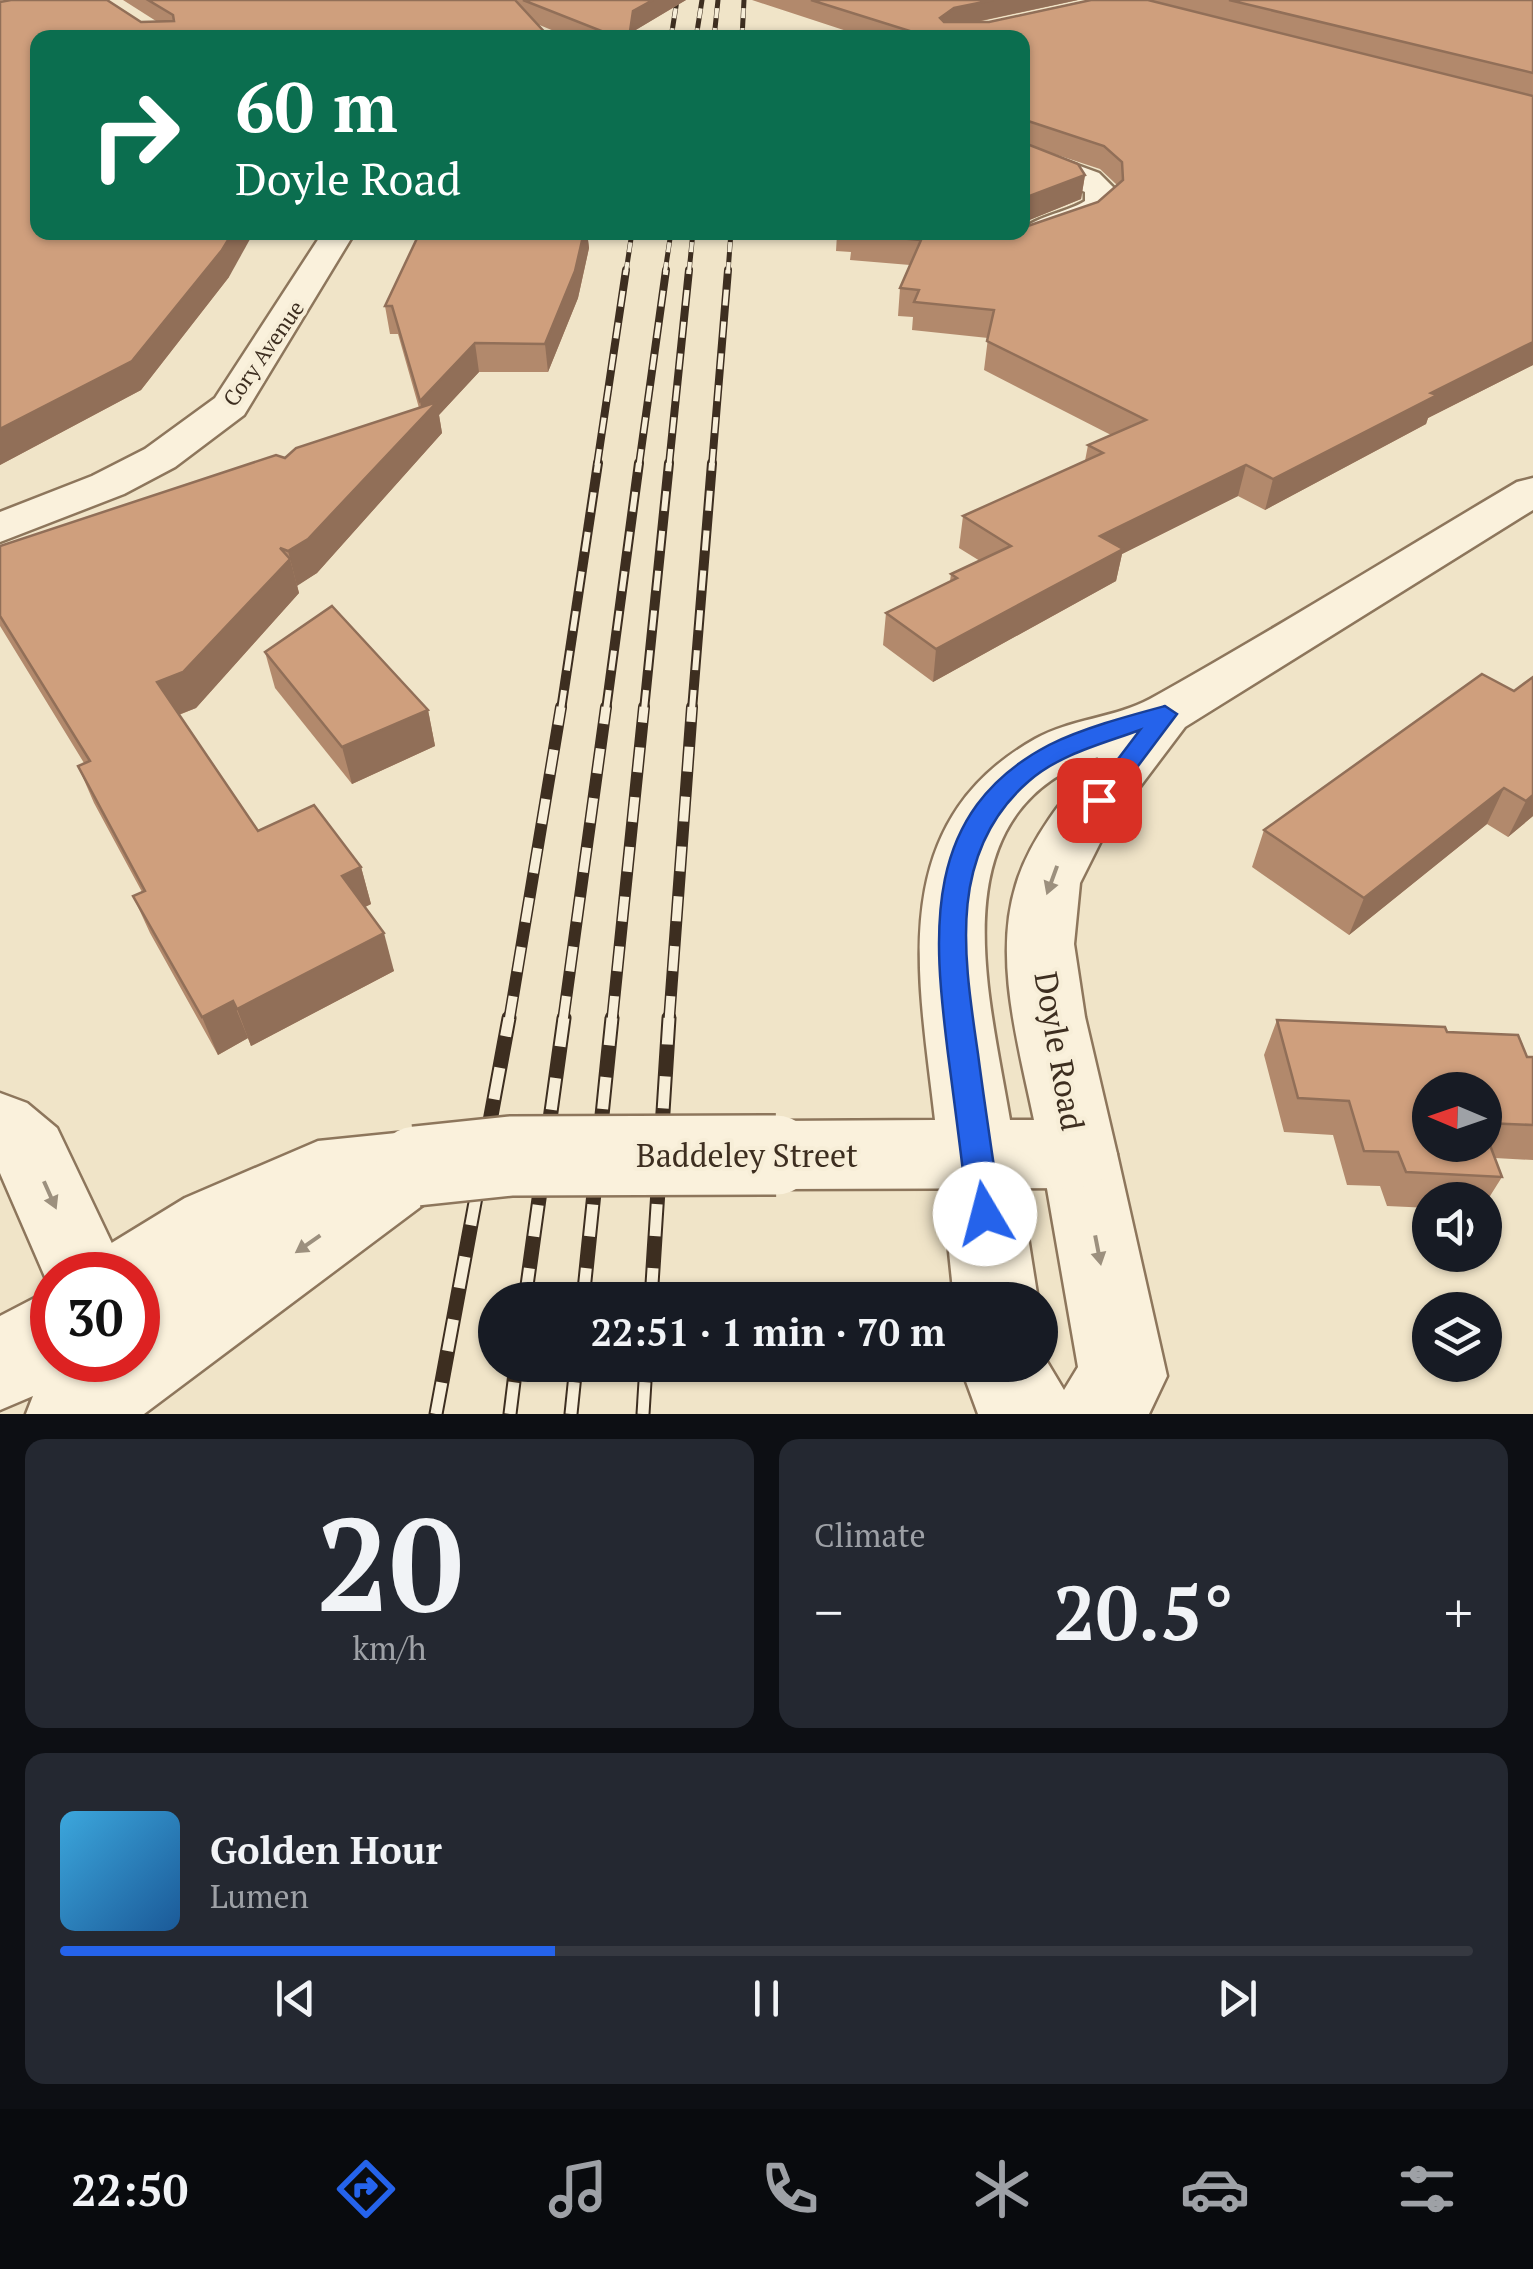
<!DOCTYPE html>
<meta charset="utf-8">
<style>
body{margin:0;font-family:"PT Serif",serif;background:#242831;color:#f1f3f6;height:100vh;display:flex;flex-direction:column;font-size:38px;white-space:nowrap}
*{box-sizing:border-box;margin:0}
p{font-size:32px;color:#9ea1a6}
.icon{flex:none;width:55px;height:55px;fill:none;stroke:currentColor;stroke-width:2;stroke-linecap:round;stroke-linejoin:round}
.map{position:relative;height:1414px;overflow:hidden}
.panel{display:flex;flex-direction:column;gap:25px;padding:25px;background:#0d0f14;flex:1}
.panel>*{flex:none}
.hud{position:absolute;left:30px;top:30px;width:1000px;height:210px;border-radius:20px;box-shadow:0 2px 8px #0004;background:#0b6e4f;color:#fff;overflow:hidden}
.needle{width:65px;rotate:272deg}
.fabs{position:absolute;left:1412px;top:1072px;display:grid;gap:20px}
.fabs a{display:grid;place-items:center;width:90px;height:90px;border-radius:50%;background:#171b24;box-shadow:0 2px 8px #0004;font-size:50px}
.speed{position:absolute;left:30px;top:1252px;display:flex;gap:20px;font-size:50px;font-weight:700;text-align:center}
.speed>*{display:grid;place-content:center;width:130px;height:130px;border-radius:50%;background:#171b24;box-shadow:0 2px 8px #0004;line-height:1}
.speed .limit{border:15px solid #d22;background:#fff;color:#111}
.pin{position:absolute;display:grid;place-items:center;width:85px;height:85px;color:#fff;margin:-42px;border-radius:20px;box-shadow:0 5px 15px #0006}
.me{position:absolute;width:110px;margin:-55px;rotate:352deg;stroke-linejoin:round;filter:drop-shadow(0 0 8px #0008)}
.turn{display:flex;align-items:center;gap:35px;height:210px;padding:0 40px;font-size:45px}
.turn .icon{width:130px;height:130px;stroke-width:2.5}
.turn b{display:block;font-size:70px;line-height:85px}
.big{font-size:75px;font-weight:700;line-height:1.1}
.panel .tile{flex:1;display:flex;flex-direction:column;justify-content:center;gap:15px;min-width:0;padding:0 35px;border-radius:20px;background:#242831}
.panel .dial{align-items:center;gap:0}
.dial b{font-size:130px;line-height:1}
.song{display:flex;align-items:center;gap:30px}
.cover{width:120px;height:120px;border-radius:15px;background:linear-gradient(135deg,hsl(200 70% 55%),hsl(210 70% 35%))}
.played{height:10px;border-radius:5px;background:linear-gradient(90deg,#2563eb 35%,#363941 35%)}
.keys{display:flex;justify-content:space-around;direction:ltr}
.heat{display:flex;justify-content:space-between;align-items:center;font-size:55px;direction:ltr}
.panel .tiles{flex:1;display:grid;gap:25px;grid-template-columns:1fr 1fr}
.tile:last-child{grid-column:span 2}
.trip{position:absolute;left:478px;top:1282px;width:580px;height:100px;border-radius:50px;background:#171b24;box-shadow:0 2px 8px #0004;font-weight:700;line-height:100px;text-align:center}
.tab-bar{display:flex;height:160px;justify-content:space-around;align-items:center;background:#090b0e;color:#9ea1a6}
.tab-bar .icon{width:70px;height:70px}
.tab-bar .on{color:#2563eb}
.tab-bar b{font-size:45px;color:#f1f3f6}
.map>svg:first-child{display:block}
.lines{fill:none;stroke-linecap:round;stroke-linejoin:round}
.minor-casing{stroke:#8d765c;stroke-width:5}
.tertiary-casing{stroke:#8d765c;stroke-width:5}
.minor{fill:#faf1dc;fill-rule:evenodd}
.tertiary{fill:#faf1dc;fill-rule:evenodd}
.rail-far4-casing{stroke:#3d2e20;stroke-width:5}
.rail-far3-casing{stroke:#3d2e20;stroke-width:8}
.rail-far2-casing{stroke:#3d2e20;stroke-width:10}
.rail-far1-casing{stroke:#3d2e20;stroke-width:12}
.rail-casing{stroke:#3d2e20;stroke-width:15}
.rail-far4{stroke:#f7eed8;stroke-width:4;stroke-dasharray:10;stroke-linecap:butt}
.rail-far3{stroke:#f7eed8;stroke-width:5;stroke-dasharray:16;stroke-linecap:butt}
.rail-far2{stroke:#f7eed8;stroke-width:6;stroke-dasharray:20;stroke-linecap:butt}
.rail-far1{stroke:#f7eed8;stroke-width:9;stroke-dasharray:25;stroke-linecap:butt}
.rail{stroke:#f7eed8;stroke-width:11;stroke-dasharray:32;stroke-linecap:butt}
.tertiary-bridge-casing{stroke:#8d765c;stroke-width:84;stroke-linecap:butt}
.tertiary-bridge{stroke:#faf1dc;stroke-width:79}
.wall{fill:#b2896c;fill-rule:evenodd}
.shaded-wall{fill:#916f58}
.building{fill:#cf9f7d;stroke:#916f58;stroke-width:2.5}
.oneway{fill:#9c907e}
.route{fill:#2563eb;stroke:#184099;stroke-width:2.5}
.labels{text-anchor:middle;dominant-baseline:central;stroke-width:8;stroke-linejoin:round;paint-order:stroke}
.far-street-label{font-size:22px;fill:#3d2e20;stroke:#f7eed8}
.near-street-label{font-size:32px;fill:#3d2e20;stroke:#f7eed8}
</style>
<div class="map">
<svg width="1533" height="1414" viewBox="0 0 1533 1414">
<rect width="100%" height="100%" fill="#f0e4c8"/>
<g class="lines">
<g class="minor-casing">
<g id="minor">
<path d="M1022 145 1099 173 1115 189C1115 192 1116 202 1114 205 1106 225 1043 245 1025 240L1020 233C1031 217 1066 213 1085 201V192L1022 163Z"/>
<path d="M323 232H355L244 415 175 467 124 494 0 542V512L92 476 145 449 215 398Z"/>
<path d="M0 1093 27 1103 57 1128 127 1275H52V1293L0 1173Z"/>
<path d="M1079 1120 1106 1130 1117 1154 1167 1376 1149 1414H978L960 1365H1040V1350L1064 1390 1078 1367 1041 1154 1052 1130Z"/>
<path d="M977 1121 1004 1131 1015 1155 1038 1300H954L939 1155 950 1131Z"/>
</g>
</g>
<g class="tertiary-casing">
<g id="tertiary">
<path d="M1533 478V510L1185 727 1105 833 1080 883 1074 944 1085 1017 1117 1154 1106 1178 1079 1188 776 1189 749 1179 738 1155 749 1131 776 1121 935 1120C919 977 884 824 1035 739 1070 719 1115 718 1150 699 1274 630 1395 554 1517 482ZM1098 757C1067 794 1030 837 1016 885 993 959 1019 1047 1034 1120H1010C989 993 936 813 1098 757Z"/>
<path d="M416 1131 443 1142 454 1166 443 1190 144 1414H26L33 1396 0 1410V1316L52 1289V1360H138V1315L142 1311 138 1313V1275H93L105 1247 185 1198 318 1141Z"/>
</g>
</g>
<use href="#minor" class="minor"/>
<use href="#tertiary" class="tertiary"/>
<g class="rail-far4-casing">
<g id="rail-far4">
<path d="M671 38 677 0"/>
<path d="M696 38 702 0"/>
<path d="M714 38 718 0"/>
<path d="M742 38 744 0"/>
<path d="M626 272 632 232"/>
<path d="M665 272 671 232"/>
<path d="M689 272 693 232"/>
<path d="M728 272 731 232"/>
</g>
</g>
<g class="rail-far3-casing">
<g id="rail-far3">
<path d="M597 465 626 270"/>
<path d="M639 465 666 270"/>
<path d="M669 465 689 270"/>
<path d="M712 465 728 270"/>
</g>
</g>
<g class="rail-far2-casing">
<g id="rail-far2">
<path d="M561 710 598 463"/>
<path d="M606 710 639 463"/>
<path d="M644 710 669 463"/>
<path d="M692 710 712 463"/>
</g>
</g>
<g class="rail-far1-casing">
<g id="rail-far1">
<path d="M509 1021 561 707"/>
<path d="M563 1021 606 707"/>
<path d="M612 1021 644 707"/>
<path d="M669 1021 692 707"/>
</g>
</g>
<g class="rail-casing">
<g id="rail">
<path d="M525 1300 564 1018"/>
<path d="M583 1300 612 1018"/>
<path d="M651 1300 669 1018"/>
<path d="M436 1414 509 1018"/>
<path d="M510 1414 516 1365"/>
<path d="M571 1414 576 1365"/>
<path d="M643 1414 646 1365"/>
</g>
</g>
<use href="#rail-far4" class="rail-far4"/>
<use href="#rail-far3" class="rail-far3"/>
<use href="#rail-far2" class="rail-far2"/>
<use href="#rail-far1" class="rail-far1"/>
<use href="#rail" class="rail"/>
<g class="tertiary-bridge-casing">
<path id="tertiary-bridge" d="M416 1166 511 1156 776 1155"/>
</g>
<use href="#tertiary-bridge" class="tertiary-bridge"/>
</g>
<g class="wall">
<path d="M0 0 141 22 156 21 123 0H686L634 31 633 38H571L537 24 38 38 229 277 141 390 0 465Z"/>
<path d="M752 0H1078L977 22H989L1150 0H1533V365L1428 418 1426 424 1265 510 1238 496 1122 554 1116 581 933 682 883 645 886 613 950 581 951 574 980 561 959 548 963 516 1085 461 1088 445 1111 435 984 370 988 338 912 330 913 317 898 316 900 288 910 265 850 260 851 252 836 251 837 234 817 232H1022L1098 202 1117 185 1100 169 1036 148 1085 175 1081 199 1022 223V38H868Z"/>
<path d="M420 232H587L589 248 578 298 548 372H479L439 415 442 433 317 573 297 585 299 593 196 708 179 715 258 831 361 867 371 904 365 907 394 971 251 1046 248 1038 218 1055 150 933 133 896 142 892 94 803 78 766 84 763 0 626V546L285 458 419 408 398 334H390L385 306Z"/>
<path d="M265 652 428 710 435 746 352 784 275 688Z"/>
<path d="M1533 677V816L1508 837 1487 824 1349 935 1252 867 1264 830 1514 691Z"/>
<path d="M1277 1020 1447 1032 1527 1057H1533V1160L1495 1158 1502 1177 1485 1204V1200H1430V1208L1387 1206 1380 1186 1347 1185 1333 1135 1284 1132 1264 1055ZM1485 1090V1145H1430Z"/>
</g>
<g class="shaded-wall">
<path d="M653 0H686L634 31 633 38H629L633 11Z"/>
<path d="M993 0H1078L952 27 938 37 940 18 954 8Z"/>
<path d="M1085 175 1081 199 1022 223 1024 198Z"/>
<path d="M233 232H254L229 277 141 390 0 465V429Z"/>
<path d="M584 232H587L589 248 578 298 548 372 545 344Z"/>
<path d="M1533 342V365L1428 418 1426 424 1265 510 1273 479 1431 393Z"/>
<path d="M475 343 479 372 439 415 442 433 317 573 297 586 288 551 423 417 420 401Z"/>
<path d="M1246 465 1238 496 1122 554 1116 581 933 682 936 649 1100 536Z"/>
<path d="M290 559 299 593 196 708 170 718 157 682Z"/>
<path d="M428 710 435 746 352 784 342 747Z"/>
<path d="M1504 788 1487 824 1349 935 1364 898Z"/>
<path d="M1533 795V816L1508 837 1526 801Z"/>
<path d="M361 867 371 904 353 913 342 876Z"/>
<path d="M384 933 394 971 251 1046 237 1009Z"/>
<path d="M233 1001 248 1038 218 1055 202 1017Z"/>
</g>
<g class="building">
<path d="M11 0H107L141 22 174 21 173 15 148 0H515L550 38H38V232H233L222 250 132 361 0 429V2Z"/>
<path d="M523 0H653L633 11 629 38H619Z"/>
<path d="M811 0H993L954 8 940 18 944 22H989L1091 0H1148L1533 96V342L1431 393 1437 395 1273 479 1246 465 1100 536 1123 549 936 649 886 613 957 578 951 574 1011 546 963 516 1103 453 1088 445 1146 420 987 341 994 310 914 302 919 290 900 288 921 240 852 234V232H1022V228L1098 202 1123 180 1122 162 1104 146 1022 119V38H932Z"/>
<path d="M1229 0H1533V73Z"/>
<path d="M1022 142 1078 164 1085 175 1024 198 1022 201Z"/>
<path d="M420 232H584L575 271 545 344 475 343 420 401 392 306H385Z"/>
<path d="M437 402 308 539 288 551 280 548 290 559 183 672 157 682 258 831 314 805 361 867 342 876 384 933 237 1009 233 1001 202 1017 133 896 145 891 78 766 90 761 0 616V546L276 455 285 458 296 448Z"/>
<path d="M332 606 428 710 342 747 265 652Z"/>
<path d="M1482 674 1514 691 1533 677V795L1526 801 1504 788 1364 898 1264 830Z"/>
<path d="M1277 1020 1445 1027 1447 1032 1518 1035 1527 1057H1533V1125L1485 1123V1090H1430V1145H1485V1132L1502 1177 1406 1172 1398 1152 1364 1151 1349 1101 1298 1098Z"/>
</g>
<defs><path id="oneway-solid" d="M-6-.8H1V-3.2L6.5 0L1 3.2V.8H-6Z" transform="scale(2.5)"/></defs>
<g class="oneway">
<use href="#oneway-solid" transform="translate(1052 880) rotate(110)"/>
<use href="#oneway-solid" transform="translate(50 1195) rotate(66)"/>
<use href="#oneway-solid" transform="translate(308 1244) rotate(145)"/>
<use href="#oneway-solid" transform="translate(1098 1250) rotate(79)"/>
</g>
<path class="route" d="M1165 706 1177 714 1108 806H1091L1087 800 1140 730C1102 744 1060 754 1029 781 946 853 964 957 978 1054 985 1107 993 1160 1001 1214L996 1224 985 1229 973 1224 968 1214C962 1160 955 1107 948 1054 933 933 921 812 1049 745 1083 728 1128 716 1165 706Z"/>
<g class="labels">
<g class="far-street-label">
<text transform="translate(263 353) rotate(-55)">Cory Avenue</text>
</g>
<g class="near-street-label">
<text transform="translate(1060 1051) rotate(80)">Doyle Road</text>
<text x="747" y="1155">Baddeley Street</text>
</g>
</g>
</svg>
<div class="fabs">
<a><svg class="needle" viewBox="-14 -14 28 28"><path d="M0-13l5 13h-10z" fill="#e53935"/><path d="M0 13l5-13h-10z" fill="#9ea1a6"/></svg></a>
<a><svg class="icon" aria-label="sound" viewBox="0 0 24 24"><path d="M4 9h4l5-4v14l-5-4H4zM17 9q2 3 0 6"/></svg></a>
<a><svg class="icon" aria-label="layers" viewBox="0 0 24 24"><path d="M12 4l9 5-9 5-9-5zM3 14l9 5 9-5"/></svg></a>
</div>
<div class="speed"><div class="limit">30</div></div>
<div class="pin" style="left:1099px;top:800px;background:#d93025"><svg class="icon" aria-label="arrive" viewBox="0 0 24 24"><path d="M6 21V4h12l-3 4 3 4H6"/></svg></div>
<svg class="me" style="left:985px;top:1214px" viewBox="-20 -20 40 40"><circle r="19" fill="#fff"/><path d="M0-13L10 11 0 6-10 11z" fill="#2563eb"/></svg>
<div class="trip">22:51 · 1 min · 70 m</div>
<div class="hud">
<div class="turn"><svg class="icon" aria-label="right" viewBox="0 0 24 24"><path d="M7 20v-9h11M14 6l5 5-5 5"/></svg><div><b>60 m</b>Doyle Road</div></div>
</div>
</div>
<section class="panel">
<div class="tiles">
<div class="tile dial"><b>20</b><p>km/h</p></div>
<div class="tile"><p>Climate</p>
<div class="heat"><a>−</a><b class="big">20.5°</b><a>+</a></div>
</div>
<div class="tile">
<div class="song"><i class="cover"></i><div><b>Golden Hour</b><p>Lumen</p></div></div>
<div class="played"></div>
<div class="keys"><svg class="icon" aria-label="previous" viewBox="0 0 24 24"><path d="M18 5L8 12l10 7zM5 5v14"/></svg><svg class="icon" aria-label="pause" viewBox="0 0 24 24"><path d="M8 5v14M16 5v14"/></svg><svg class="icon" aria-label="next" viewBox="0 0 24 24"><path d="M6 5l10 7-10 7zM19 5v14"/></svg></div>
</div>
</div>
</section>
<nav class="tab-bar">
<b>22:50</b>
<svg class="icon on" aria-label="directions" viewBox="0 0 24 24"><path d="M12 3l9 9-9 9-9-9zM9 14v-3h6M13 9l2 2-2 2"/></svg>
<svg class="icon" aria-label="music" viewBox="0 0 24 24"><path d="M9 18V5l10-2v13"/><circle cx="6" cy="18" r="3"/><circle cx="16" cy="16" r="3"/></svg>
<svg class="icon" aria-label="phone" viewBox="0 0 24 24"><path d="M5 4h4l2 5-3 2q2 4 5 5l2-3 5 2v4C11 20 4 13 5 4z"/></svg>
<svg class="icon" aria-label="climate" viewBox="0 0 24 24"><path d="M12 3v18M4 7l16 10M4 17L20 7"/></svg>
<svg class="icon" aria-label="car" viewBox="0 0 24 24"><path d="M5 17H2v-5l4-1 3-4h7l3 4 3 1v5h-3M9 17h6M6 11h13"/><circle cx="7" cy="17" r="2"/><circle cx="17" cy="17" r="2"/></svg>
<svg class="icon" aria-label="filters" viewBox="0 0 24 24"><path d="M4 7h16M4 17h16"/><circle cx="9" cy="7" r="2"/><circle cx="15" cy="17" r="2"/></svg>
</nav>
